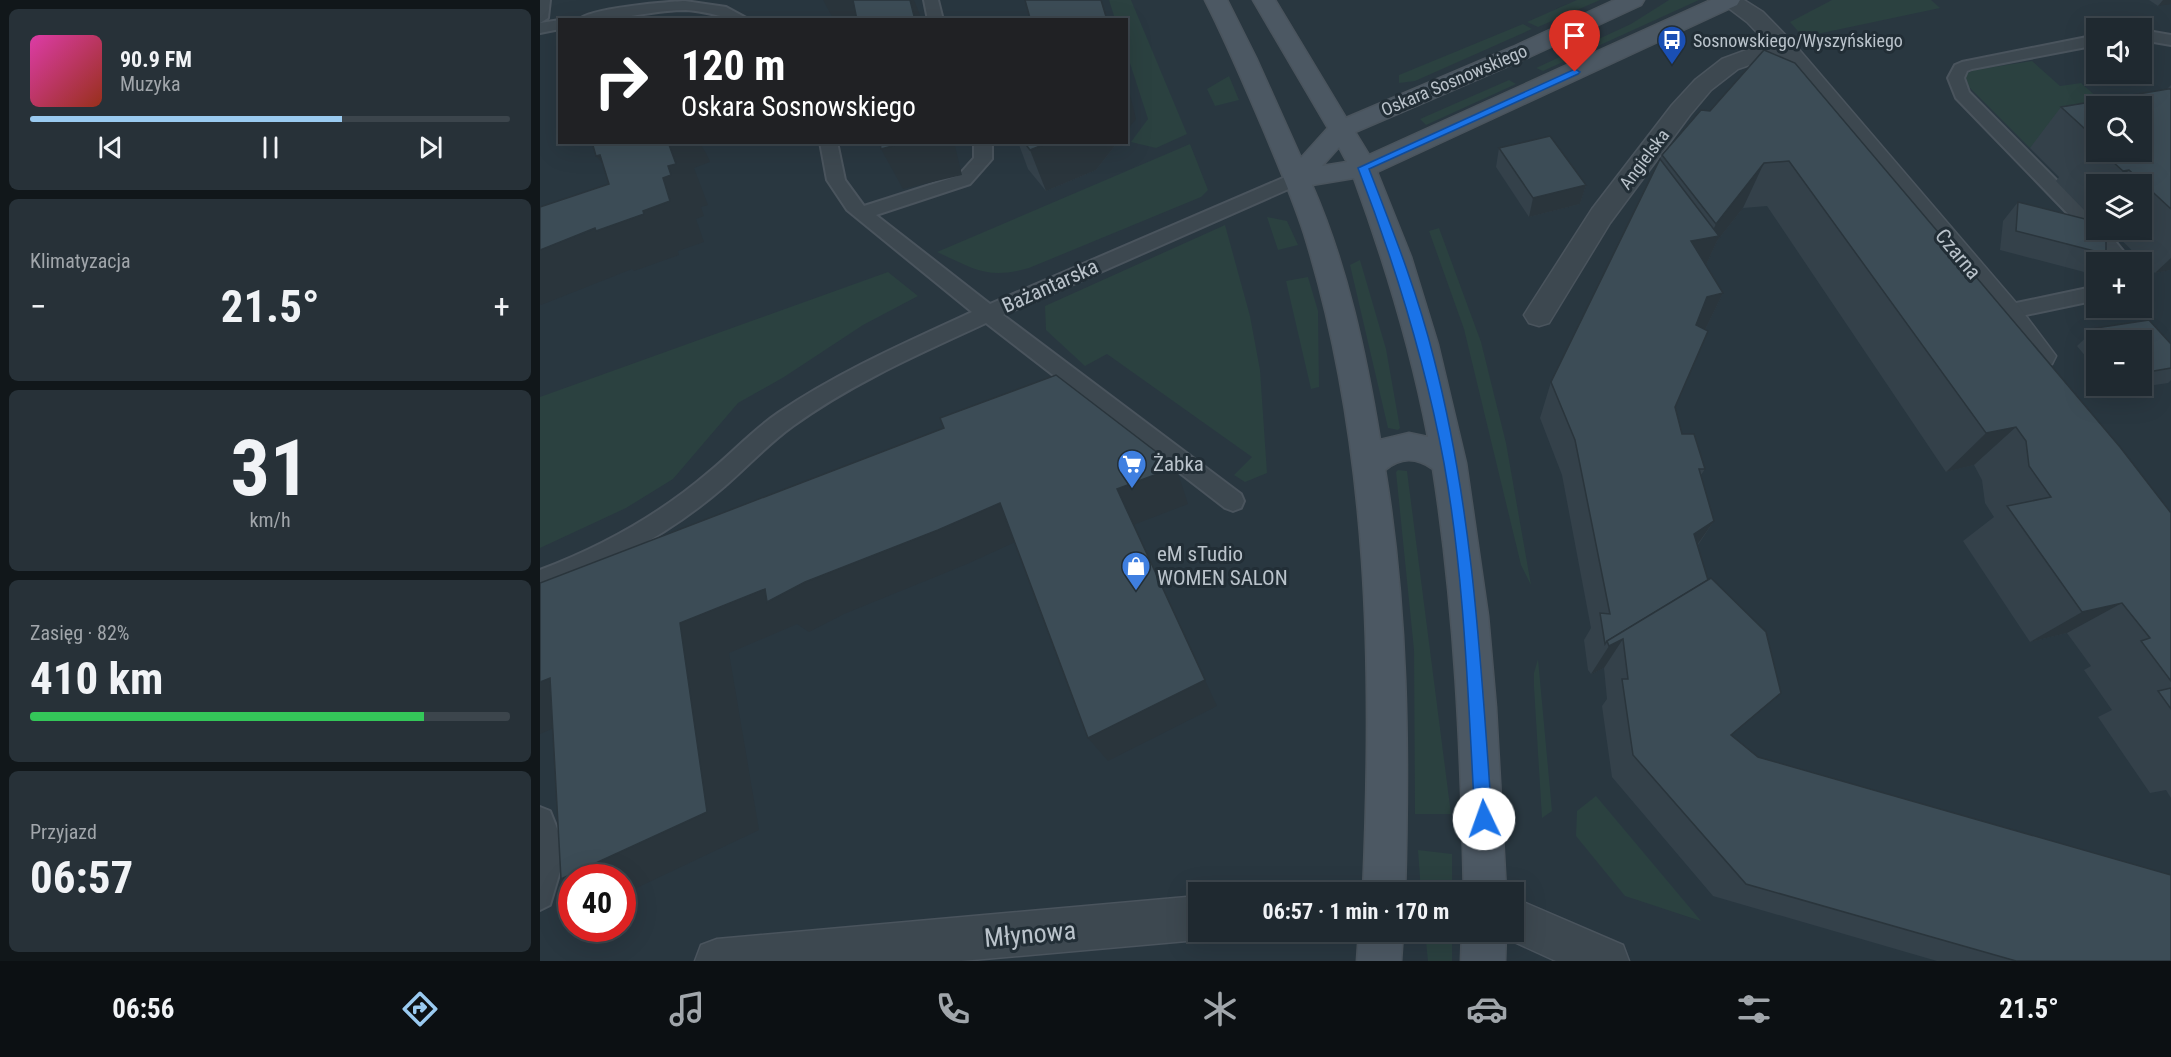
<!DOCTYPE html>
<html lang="pl">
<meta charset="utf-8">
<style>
body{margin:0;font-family:"Roboto Condensed",sans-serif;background:#273138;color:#f1f3f6;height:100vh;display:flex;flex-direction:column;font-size:22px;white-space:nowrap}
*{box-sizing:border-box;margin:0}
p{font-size:20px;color:#a1a6ab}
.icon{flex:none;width:33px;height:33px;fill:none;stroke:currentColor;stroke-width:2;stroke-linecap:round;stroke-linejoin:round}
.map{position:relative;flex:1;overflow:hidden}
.panel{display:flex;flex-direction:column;gap:9px;padding:9px;background:#11171a;width:540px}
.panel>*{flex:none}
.banner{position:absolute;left:18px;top:18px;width:570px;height:126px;border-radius:0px;box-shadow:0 6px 24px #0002,0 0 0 2px #3c454c;background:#202124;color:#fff;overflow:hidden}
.buttons{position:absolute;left:1546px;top:18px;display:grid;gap:12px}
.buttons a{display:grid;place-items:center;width:66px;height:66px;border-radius:0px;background:#1f2930;box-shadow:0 6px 24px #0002,0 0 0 2px #3c454c;font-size:30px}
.speed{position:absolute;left:18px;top:864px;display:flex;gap:12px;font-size:30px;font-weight:700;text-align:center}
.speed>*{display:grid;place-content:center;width:78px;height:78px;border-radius:50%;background:#1f2930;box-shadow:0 6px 24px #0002,0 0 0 2px #3c454c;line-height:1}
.speed .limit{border:9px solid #d22;background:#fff;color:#111}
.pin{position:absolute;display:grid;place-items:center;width:51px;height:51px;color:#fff;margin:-62px -26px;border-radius:50% 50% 50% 0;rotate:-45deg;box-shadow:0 0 6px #0007}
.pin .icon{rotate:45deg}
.me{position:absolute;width:66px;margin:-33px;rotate:357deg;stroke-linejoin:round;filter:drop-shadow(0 0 4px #0008)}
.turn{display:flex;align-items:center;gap:21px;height:126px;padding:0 24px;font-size:27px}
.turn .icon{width:78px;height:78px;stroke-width:2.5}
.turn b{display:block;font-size:42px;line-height:51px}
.big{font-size:45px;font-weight:700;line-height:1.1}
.panel .widget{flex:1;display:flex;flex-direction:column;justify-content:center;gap:9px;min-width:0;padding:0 21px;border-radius:9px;background:#273138}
.panel .dial{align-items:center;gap:0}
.dial b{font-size:78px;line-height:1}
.song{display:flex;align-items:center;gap:18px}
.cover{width:72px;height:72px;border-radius:9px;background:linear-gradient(135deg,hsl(320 70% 55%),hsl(10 70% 35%))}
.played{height:6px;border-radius:3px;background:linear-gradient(90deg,#9acaf0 65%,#3c454c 65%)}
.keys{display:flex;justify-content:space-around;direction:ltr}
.heat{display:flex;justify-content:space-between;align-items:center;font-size:33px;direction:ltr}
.charge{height:9px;border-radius:4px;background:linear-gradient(90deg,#34c759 82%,#3c454c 0)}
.trip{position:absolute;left:648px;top:882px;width:336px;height:60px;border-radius:0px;background:#1f2930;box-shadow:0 6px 24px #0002,0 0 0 2px #3c454c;font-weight:700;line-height:60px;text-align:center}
.dock{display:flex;height:96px;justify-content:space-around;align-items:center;background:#0c1013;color:#a1a6ab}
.dock .icon{width:42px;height:42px}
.dock .active{color:#9acaf0}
.dock b{font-size:27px;color:#f1f3f6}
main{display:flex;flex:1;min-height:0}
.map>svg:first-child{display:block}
.green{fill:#2b4140}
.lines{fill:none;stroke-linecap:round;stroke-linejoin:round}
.lane-casing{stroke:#4a545d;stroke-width:4}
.street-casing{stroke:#4a545d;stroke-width:3}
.secondary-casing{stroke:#4a545d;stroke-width:3}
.lane{fill:#3d4850;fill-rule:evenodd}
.street{fill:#3d4850;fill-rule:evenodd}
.secondary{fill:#4c5863;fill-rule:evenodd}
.wall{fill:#34414a;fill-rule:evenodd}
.shaded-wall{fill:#2a353c}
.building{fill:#3c4c56;stroke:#2a353c;stroke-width:1.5}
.route{fill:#1a73e8;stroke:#114b97;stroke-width:1.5}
.labels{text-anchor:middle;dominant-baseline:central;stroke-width:6;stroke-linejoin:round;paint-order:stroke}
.far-poi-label{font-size:18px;fill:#bac3cb;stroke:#222e36;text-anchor:start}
.far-street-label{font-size:18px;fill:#bac3cb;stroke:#222e36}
.street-label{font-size:21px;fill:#bac3cb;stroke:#222e36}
.poi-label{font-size:21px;fill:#bac3cb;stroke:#222e36;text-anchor:start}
.near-street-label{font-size:26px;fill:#bac3cb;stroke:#222e36}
</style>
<main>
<section class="panel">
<div class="widget">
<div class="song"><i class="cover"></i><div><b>90.9 FM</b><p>Muzyka</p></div></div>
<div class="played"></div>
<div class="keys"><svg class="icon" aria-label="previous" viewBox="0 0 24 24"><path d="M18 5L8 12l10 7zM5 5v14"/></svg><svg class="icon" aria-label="pause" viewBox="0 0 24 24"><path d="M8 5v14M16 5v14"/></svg><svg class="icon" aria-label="next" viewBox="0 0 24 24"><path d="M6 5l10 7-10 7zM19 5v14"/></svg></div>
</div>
<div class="widget"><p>Klimatyzacja</p>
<div class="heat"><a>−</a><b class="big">21.5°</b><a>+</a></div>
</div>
<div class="widget dial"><b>31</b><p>km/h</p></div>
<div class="widget"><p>Zasięg · 82%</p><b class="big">410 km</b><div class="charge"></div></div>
<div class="widget"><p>Przyjazd</p><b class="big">06:57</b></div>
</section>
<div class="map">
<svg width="1631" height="961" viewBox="0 0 1631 961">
<rect width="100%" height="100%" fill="#293740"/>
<g class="green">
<path d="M569 0H591L647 134 616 148 591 142 608 119 587 54 586 20 575 19Z"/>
<path d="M1037 0H1060L998 27 987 22Z"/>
<path d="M1129 0H1159L1003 71 996 68 1091 24Z"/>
<path d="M1292 0H1391L1400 8 1263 37 1250 22Z"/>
<path d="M983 24 992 29 875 81 859 83V75Z"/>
<path d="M1492 61 1520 86 1541 83 1567 106H1557V137L1490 148 1426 84 1425 78 1427 73 1434 70Z"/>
<path d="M689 76 699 100 675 106 667 89Z"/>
<path d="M969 80 976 84 886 125 880 119Z"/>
<path d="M650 144 668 190 661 197 489 268C448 280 434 269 397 252Z"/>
<path d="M727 217 747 221 758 245 738 250Z"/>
<path d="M685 225 710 316 720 370 727 473 705 482 694 475 712 457 567 354 545 366 506 330 505 306Z"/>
<path d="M899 228 941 342 966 443 991 585 981 565 924 329 889 231Z"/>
<path d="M820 260 846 349 860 428 858 430 848 428 810 265Z"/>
<path d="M348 272 378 296 323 325 244 377 198 403 133 479 86 508 0 548V397Z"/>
<path d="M768 277 778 311 779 387 771 389 746 281Z"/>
<path d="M858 470 867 471 911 814H875L874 650 856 472Z"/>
<path d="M998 659 1012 811 1002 818 994 687V673Z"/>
<path d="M1056 796 1161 921 1085 896 1036 836 1037 811Z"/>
<path d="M878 850 912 854V892H881Z"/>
<path d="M885 932H912V961H888Z"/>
</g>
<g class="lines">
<g class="lane-casing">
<g id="lane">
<path d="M0 0H10L8 18 0 23Z"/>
<path d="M384 0H398L403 20H388Z"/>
<path d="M145 1 186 7 210 20C188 20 168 11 146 10 120 10 96 16 71 19 60 21 49 20 38 20 50 8 125 2 145 1Z"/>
<path d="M20 20V29L0 33V23Z"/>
<path d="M1602 30 1631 35V45L1602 40Z"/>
<path d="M1557 35V45L1432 69 1427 71 1424 78 1429 92 1557 221V230H1566L1592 262H1573L1561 248 1416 98 1408 78 1415 65 1422 62Z"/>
<path d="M280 142H297L305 180 324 206 418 176 434 158V142H452V159L430 184 336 215 450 304 750 175H762L765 179 762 183 463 315 701 494 704 501 701 508 693 511 685 508 446 323C381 353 312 383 253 426 228 444 208 466 185 486 130 534 67 567 0 592V570C61 547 119 515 169 472 192 453 213 430 238 413 298 372 367 342 432 312L307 210 287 180Z"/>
<path d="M1557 286V300L1467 319 1460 317 1457 312 1460 307 1467 305Z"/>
<path d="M0 807 10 811 26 851 10 905 0 910Z"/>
</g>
</g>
<g class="street-casing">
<g id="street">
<path d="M1178 0H1204L1223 12 1256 46 1477 304 1516 356 1512 364 1501 368 1490 364 1457 320 1242 58 1221 61 1198 69 1171 90 1150 115 1070 223 1009 323 999 326 989 323 984 315 989 307 1052 209 1132 105 1155 80 1182 59 1209 49 1230 46 1207 22Z"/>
<path d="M658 896V932H674L658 940 421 961H155L161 945 177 939Z"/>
<path d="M974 898 1083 945 1089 961H1016L959 935 957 932H974Z"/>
</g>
</g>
<g class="secondary-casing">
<g id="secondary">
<path d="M665 0H687L717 60 761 158 788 128 713 0H735L806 118 973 47 1075 0H1104L1101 5 989 57 815 132 829 155 1171 0H1200L1197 5 837 172 871 257 898 345 926 463 948 616 956 708 966 892H924C921 750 915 609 893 469 876 457 861 457 845 470 868 609 869 751 865 892H823C833 672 830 445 764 233 752 196 737 162 722 126 704 84 686 41 665 0ZM799 147 807 162 782 166ZM814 178C845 263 871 348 888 437L869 433 840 440C826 354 807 265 772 185Z"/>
<path d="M819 932H863L861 961H817Z"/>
<path d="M922 932H966L965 961H921Z"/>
</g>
</g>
<use href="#lane" class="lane"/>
<use href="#street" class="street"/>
<use href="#secondary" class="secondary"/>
</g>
<g class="wall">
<path d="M1609 0H1631L1618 6Z"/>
<path d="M1224 50 1631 513V798L1626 790 1610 793 1558 717 1572 710 1544 670 1551 666 1527 633 1490 642 1423 541 1454 517 1445 503 1442 480 1434 465 1406 472 1227 206 1203 208 1177 241 1166 265 1183 293 1165 330 1135 407 1142 434 1165 469 1161 475 1174 521 1158 545 1191 735 1218 757 1631 961H1397L1173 896 1072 777 1062 706 1067 699 1064 668 1051 674 1048 670 1044 640 1051 628 1022 475 1000 418 1011 382 1122 155 1170 111Z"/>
<path d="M1631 85V270L1615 273 1571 230H1602V184H1557V215L1553 211 1546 212 1516 181 1519 177 1490 148 1521 107 1627 89ZM1557 106 1602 152H1557Z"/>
<path d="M478 142H578L556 170 506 191 488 169Z"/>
<path d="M959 148 1046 185 1040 204 989 217 956 167Z"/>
<path d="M1478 202 1566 254 1558 262H1557V264L1548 273 1460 250 1463 221Z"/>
<path d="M1556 328 1631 344V380L1628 383 1574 391 1569 386H1602V340H1557V370L1537 346Z"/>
</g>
<g class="shaded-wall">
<path d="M283 0H315L324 20H294Z"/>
<path d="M370 0H374L382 20H375Z"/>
<path d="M1623 0H1631V4L1618 6Z"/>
<path d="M586 78 596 119 586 131Z"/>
<path d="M128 142H159L166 153 170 162 154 168 168 205 161 207 164 216 156 219 164 242 138 251 139 255 94 271 92 269 1 305 0 304V250L103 211 123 178 128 166Z"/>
<path d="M367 142H414L422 175 363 189 341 149Z"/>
<path d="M510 142H578L556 170 506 191 490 150Z"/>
<path d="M60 155 92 197 56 156Z"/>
<path d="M1224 163 1203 208 1177 241 1161 276 1151 241 1169 238 1176 224Z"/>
<path d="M1589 170 1576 184H1571L1583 171Z"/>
<path d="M1046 185 1040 204 989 217 993 198Z"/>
<path d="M1557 200V206L1553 211 1546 212Z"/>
<path d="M1631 258V270L1615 273Z"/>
<path d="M1183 293 1164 332 1148 336 1167 297Z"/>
<path d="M1476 427 1434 465 1406 472 1446 433Z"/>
<path d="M636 467 648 504 593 525 577 489Z"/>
<path d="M460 503 484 538 427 564 304 614 269 632 257 624 189 653 219 830 88 892 82 891V878H32V881L21 879 140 623 225 589 265 582Z"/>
<path d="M1174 521 1152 552 1154 534Z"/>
<path d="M1582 603 1527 633 1490 642 1542 612Z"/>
<path d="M1083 639 1064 668 1051 674 1069 646Z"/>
<path d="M10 678 70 704 0 734V682Z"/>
<path d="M665 680 677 706 568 761 548 738Z"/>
</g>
<g class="building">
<path d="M313 0H370L375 20H317Z"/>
<path d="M485 0H561L567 20H481L490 18Z"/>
<path d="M1224 50 1255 63 1580 447 1631 513V681L1601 641 1610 638 1582 603 1542 612 1467 506 1511 497 1489 466 1486 441 1476 427 1446 433 1249 161 1224 163 1176 224 1122 155 1161 110 1170 111Z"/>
<path d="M1628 89H1631V209L1589 170 1583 171 1562 152H1602V106H1557V147L1550 140 1556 139 1521 107Z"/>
<path d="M1010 136 1046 185 993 198 959 148Z"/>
<path d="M52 142H128L136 164 128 166 131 175 123 178 130 201 103 211 104 214 56 231 55 228 0 250V207L69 184 60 155 56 156Z"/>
<path d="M340 142H367L341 149Z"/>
<path d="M484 142H510L490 150Z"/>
<path d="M1120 159 1179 236 1151 241 1183 293 1167 297 1156 325 1168 331 1135 407 1142 434H1154L1165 469H1159L1174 521 1154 534 1168 580 1067 641 1065 644 1060 613 1070 614 1035 440 1011 382Z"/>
<path d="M1478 202 1557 222V230H1566V254L1476 231Z"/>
<path d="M1609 320 1631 344V368L1602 373V340H1567L1556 328Z"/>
<path d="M516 375 636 467 577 489 665 680 548 738 460 503 398 530 265 582 227 602 225 589 140 623 167 812 21 879 10 678 0 682V583L404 428 400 418Z"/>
<path d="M1171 578 1226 632 1241 693 1191 735 1218 757 1631 875V961H1476L1206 884 1093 755 1082 679H1088L1083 639 1069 646 1067 641Z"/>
<path d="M1631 688V709L1618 691Z"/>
</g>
<path class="route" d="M1035 69 1040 72 1038 74 829 169C853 231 878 294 894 359 933 510 941 664 952 819L949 825 944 828 938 825 935 819C928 700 925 580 904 463 885 361 855 264 818 168Z"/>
<defs>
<g id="bus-pin" transform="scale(1.5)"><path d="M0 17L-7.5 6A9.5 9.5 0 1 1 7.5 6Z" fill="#1a4fb4" stroke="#222e36"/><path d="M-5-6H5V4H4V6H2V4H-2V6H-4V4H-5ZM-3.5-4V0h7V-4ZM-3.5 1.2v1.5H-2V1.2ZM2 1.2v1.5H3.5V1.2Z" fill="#fff"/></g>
<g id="supermarket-pin" transform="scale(1.5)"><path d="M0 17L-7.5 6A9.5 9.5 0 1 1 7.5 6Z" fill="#3f7fe0" stroke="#222e36"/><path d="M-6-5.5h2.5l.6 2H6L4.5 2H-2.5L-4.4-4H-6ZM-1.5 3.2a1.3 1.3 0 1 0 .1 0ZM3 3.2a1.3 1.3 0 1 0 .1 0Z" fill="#fff"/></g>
<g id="shop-pin" transform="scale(1.5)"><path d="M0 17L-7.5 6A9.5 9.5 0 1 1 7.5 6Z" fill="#3f7fe0" stroke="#222e36"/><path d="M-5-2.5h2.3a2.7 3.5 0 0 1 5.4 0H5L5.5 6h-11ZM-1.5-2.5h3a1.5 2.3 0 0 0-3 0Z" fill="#fff"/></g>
</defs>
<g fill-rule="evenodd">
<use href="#bus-pin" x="1132" y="40"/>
<use href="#supermarket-pin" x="592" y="464"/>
<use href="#shop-pin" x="596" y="566"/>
</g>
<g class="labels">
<g class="far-poi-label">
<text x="1153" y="40">Sosnowskiego/Wyszyńskiego</text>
</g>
<g class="far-street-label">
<text transform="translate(914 80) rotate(-23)">Oskara Sosnowskiego</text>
<text transform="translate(1104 159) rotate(-53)">Angielska</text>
</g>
<g class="street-label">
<text transform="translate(1418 254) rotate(50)">Czarna</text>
<text transform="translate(510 286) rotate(-24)">Bażantarska</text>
</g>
<g class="poi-label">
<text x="613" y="464">Żabka</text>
<text x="617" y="554">eM sTudio<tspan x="617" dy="24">WOMEN SALON</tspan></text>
</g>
<g class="near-street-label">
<text transform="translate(490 934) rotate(-5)">Młynowa</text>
</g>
</g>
</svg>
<div class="buttons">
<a><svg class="icon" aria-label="sound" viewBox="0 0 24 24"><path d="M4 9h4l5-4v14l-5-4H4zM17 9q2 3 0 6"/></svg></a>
<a><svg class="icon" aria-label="search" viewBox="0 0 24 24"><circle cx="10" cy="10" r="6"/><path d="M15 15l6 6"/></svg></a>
<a><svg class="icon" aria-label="layers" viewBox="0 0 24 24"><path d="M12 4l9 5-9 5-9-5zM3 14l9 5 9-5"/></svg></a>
<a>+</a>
<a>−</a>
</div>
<div class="speed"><div class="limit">40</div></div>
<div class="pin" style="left:1035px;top:72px;background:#d93025"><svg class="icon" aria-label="arrive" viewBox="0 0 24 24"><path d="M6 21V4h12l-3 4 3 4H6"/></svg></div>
<svg class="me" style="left:944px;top:819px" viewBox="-20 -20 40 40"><circle r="19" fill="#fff"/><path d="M0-13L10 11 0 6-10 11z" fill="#1a73e8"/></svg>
<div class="trip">06:57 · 1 min · 170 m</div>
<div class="banner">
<div class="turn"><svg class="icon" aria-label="right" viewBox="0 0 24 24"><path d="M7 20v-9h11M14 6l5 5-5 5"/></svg><div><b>120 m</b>Oskara Sosnowskiego</div></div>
</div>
</div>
</main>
<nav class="dock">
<b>06:56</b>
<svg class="icon active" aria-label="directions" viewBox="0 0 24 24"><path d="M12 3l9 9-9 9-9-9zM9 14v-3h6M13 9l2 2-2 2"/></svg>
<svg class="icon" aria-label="music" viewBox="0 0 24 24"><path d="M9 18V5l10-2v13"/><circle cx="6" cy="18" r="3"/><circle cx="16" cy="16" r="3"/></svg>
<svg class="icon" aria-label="phone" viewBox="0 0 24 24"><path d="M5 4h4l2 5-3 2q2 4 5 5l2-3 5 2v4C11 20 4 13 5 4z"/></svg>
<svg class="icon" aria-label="climate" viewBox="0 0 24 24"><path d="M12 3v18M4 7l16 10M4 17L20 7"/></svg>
<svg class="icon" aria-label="car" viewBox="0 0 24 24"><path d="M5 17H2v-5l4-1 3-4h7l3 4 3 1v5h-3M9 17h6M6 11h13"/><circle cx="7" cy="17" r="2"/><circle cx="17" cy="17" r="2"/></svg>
<svg class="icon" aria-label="filters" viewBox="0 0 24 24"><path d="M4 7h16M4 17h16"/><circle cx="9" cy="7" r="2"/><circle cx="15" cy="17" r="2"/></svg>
<b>21.5°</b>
</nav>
